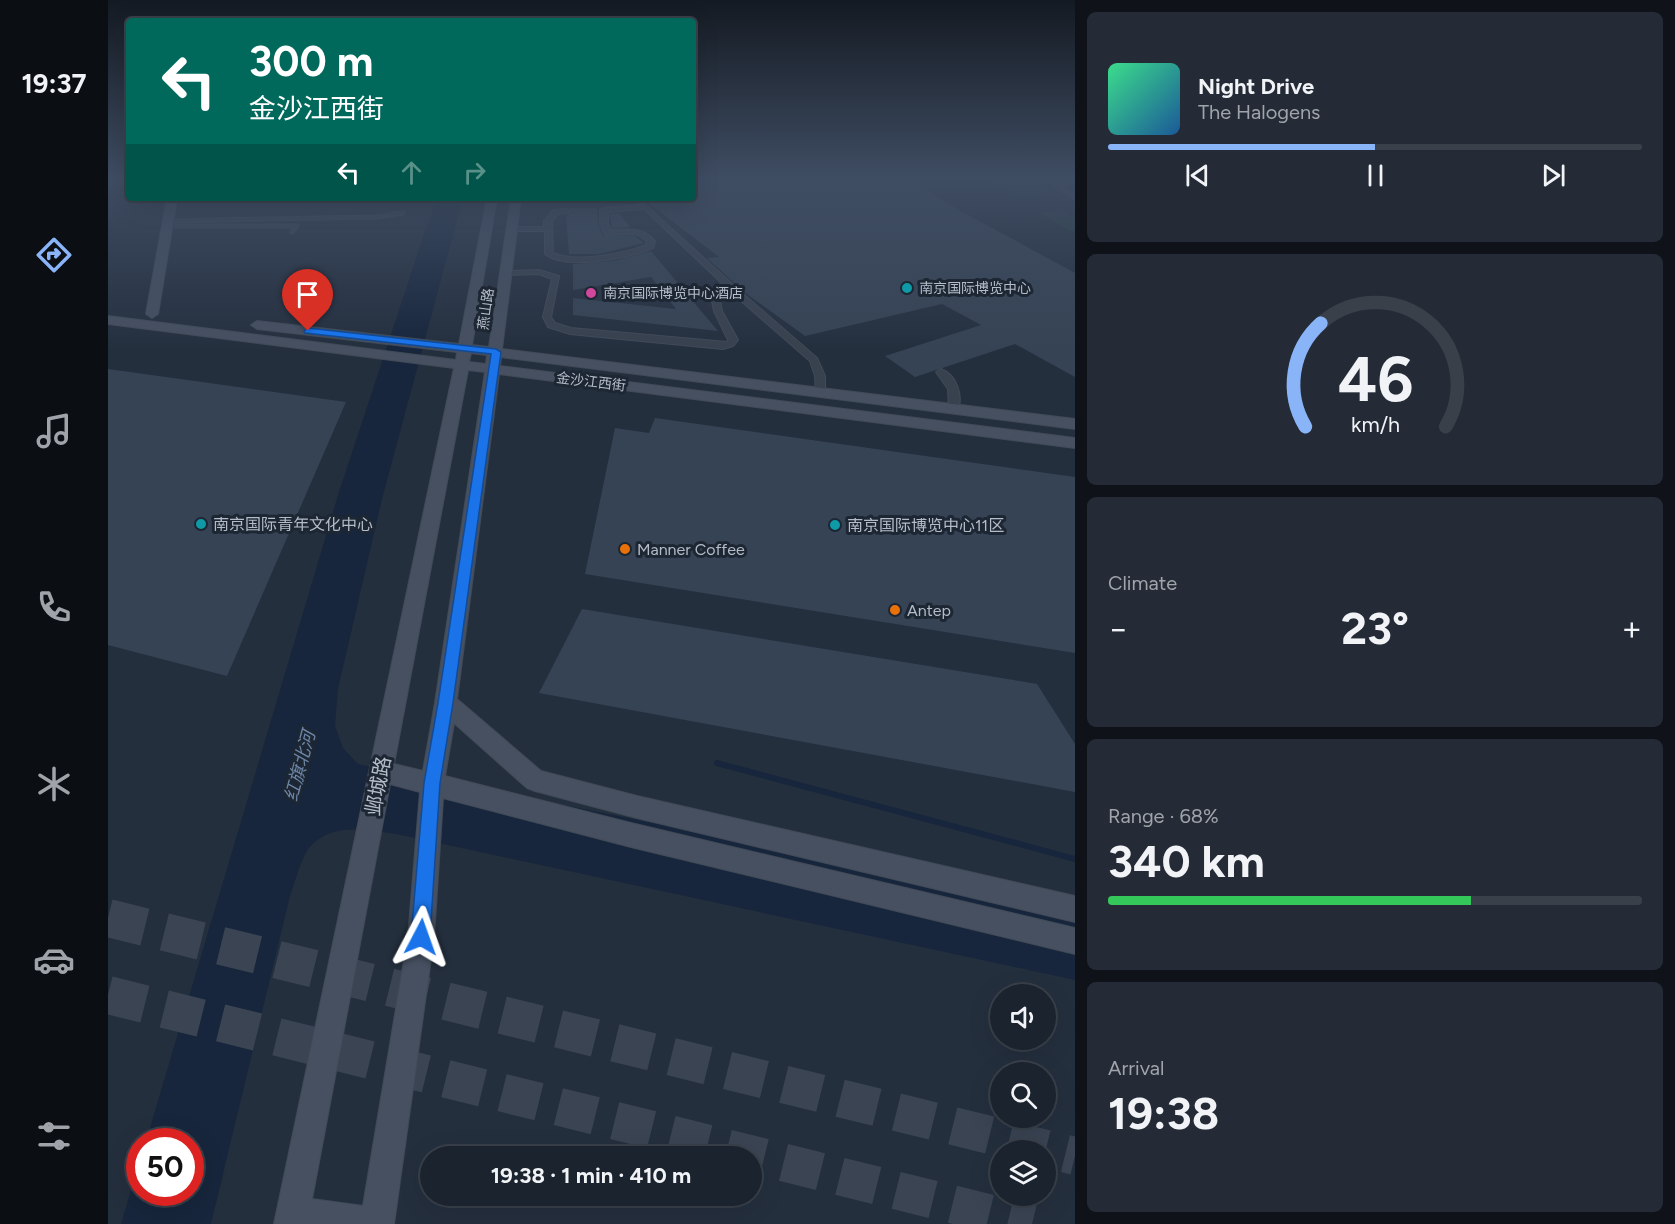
<!DOCTYPE html>
<meta charset="utf-8">
<style>
body{margin:0;font-family:Figtree,"Noto Sans SC",sans-serif;background:#242b36;color:#f1f3f6;height:100vh;display:flex;flex-direction:column;font-size:22px;white-space:nowrap}
*{box-sizing:border-box;margin:0}
p{font-size:20px;color:#a0a4aa}
.icon{flex:none;width:33px;height:33px;fill:none;stroke:currentColor;stroke-width:2;stroke-linecap:round;stroke-linejoin:round}
.map{position:relative;flex:1;overflow:hidden}
.side{display:flex;flex-direction:column;gap:12px;padding:12px;background:#0f1319;width:600px}
.side>*{flex:none}
.banner{position:absolute;left:18px;top:18px;width:570px;height:183px;border-radius:6px;box-shadow:0 6px 24px #0002,0 0 0 2px #39404a;background:#00695c;color:#fff;overflow:hidden}
.controls{position:absolute;left:882px;top:984px;display:grid;gap:12px}
.controls a{display:grid;place-items:center;width:66px;height:66px;border-radius:50%;background:#1b232e;box-shadow:0 6px 24px #0002,0 0 0 2px #39404a;font-size:30px}
.speed{position:absolute;left:18px;top:1128px;display:flex;gap:12px;font-size:30px;font-weight:700;text-align:center}
.speed>*{display:grid;place-content:center;width:78px;height:78px;border-radius:50%;background:#1b232e;box-shadow:0 6px 24px #0002,0 0 0 2px #39404a;line-height:1}
.speed .limit{border:9px solid #d22;background:#fff;color:#111}
.pin{position:absolute;display:grid;place-items:center;width:51px;height:51px;color:#fff;margin:-62px -26px;border-radius:50% 50% 50% 0;rotate:-45deg;box-shadow:0 0 6px #0007}
.pin .icon{rotate:45deg}
.me{position:absolute;width:66px;margin:-33px;rotate:4deg;stroke-linejoin:round;filter:drop-shadow(0 0 4px #0008)}
.turn{display:flex;align-items:center;gap:21px;height:126px;padding:0 24px;font-size:27px}
.turn .icon{width:78px;height:78px;stroke-width:2.5}
.turn b{display:block;font-size:42px;line-height:51px}
.lanes{display:flex;align-items:center;height:57px;padding:0 24px;background:#0003;justify-content:center;gap:30px;direction:ltr}
.lanes .off{opacity:.35}
.big{font-size:45px;font-weight:700;line-height:1.1}
.side .tile{flex:1;display:flex;flex-direction:column;justify-content:center;gap:9px;min-width:0;padding:0 21px;border-radius:9px;background:#242b36}
.side .dial{align-items:center;gap:0}
.dial svg{height:156px;overflow:visible;fill:none;stroke:#39404a;stroke-width:7;stroke-linecap:round;text-anchor:middle}
.dial text{fill:#f1f3f6;stroke:none}
.song{display:flex;align-items:center;gap:18px}
.cover{width:72px;height:72px;border-radius:9px;background:linear-gradient(135deg,hsl(150 70% 55%),hsl(210 70% 35%))}
.played{height:6px;border-radius:3px;background:linear-gradient(90deg,#8ab4f8 50%,#39404a 50%)}
.keys{display:flex;justify-content:space-around;direction:ltr}
.heat{display:flex;justify-content:space-between;align-items:center;font-size:33px;direction:ltr}
.charge{height:9px;border-radius:4px;background:linear-gradient(90deg,#34c759 68%,#39404a 0)}
.trip{position:absolute;left:312px;top:1146px;width:342px;height:60px;border-radius:30px;background:#1b232e;box-shadow:0 6px 24px #0002,0 0 0 2px #39404a;font-weight:700;line-height:60px;text-align:center}
main{display:flex;flex:1;min-height:0}
.tab-bar{display:flex;flex-direction:column;width:108px;justify-content:space-around;align-items:center;background:#0b0e12;color:#a0a4aa}
.tab-bar .icon{width:42px;height:42px}
.tab-bar .selected{color:#8ab4f8}
.tab-bar b{font-size:27px;color:#f1f3f6}
.map>svg:first-child{display:block}
.green{fill:#263c3f}
.water{fill:#17263c}
.lines{fill:none;stroke-linecap:round;stroke-linejoin:round}
.stream{stroke:#17263c;stroke-width:6}
.building{fill:#364354}
.highway-tunnel{stroke:#3a4453;stroke-width:38;stroke-dasharray:38 20;stroke-linecap:butt}
.lane-casing{stroke:#414a57;stroke-width:5}
.street-casing{stroke:#414a57;stroke-width:2}
.secondary-casing{stroke:#414a57;stroke-width:2}
.lane{stroke:#38414e;stroke-width:4}
.street{fill:#38414e;fill-rule:evenodd}
.secondary{fill:#465061;fill-rule:evenodd}
.route{fill:#1a73e8;stroke:#114b97;stroke-width:1.5}
.culture-dot{fill:#0f9aa8;stroke:#1d2633;stroke-width:2}
.hotel-dot{fill:#d1479c;stroke:#1d2633;stroke-width:2}
.food-dot{fill:#e8710a;stroke:#1d2633;stroke-width:2}
.labels{text-anchor:middle;dominant-baseline:central;stroke-width:6;stroke-linejoin:round;paint-order:stroke}
.far-poi-label{font-size:14px;fill:#b4bcc9;stroke:#1d2633;text-anchor:start}
.far-street-label{font-size:14px;fill:#b4bcc9;stroke:#1d2633}
.poi-label{font-size:16px;fill:#b4bcc9;stroke:#1d2633;text-anchor:start}
.water-label{font-size:18px;font-style:italic;fill:#6d86a8;stroke:#1d2633}
.near-street-label{font-size:20px;fill:#b4bcc9;stroke:#1d2633}
</style>
<main>
<nav class="tab-bar">
<b>19:37</b>
<svg class="icon selected" aria-label="directions" viewBox="0 0 24 24"><path d="M12 3l9 9-9 9-9-9zM9 14v-3h6M13 9l2 2-2 2"/></svg>
<svg class="icon" aria-label="music" viewBox="0 0 24 24"><path d="M9 18V5l10-2v13"/><circle cx="6" cy="18" r="3"/><circle cx="16" cy="16" r="3"/></svg>
<svg class="icon" aria-label="phone" viewBox="0 0 24 24"><path d="M5 4h4l2 5-3 2q2 4 5 5l2-3 5 2v4C11 20 4 13 5 4z"/></svg>
<svg class="icon" aria-label="climate" viewBox="0 0 24 24"><path d="M12 3v18M4 7l16 10M4 17L20 7"/></svg>
<svg class="icon" aria-label="car" viewBox="0 0 24 24"><path d="M5 17H2v-5l4-1 3-4h7l3 4 3 1v5h-3M9 17h6M6 11h13"/><circle cx="7" cy="17" r="2"/><circle cx="17" cy="17" r="2"/></svg>
<svg class="icon" aria-label="filters" viewBox="0 0 24 24"><path d="M4 7h16M4 17h16"/><circle cx="9" cy="7" r="2"/><circle cx="15" cy="17" r="2"/></svg>
</nav>
<div class="map">
<svg width="967" height="1224" viewBox="0 0 967 1224">
<rect width="100%" height="100%" fill="#242f3e"/>
<g class="green">
<path d="M899 179H929L941 187 927 182C938 192 955 196 967 206L942 193 912 197 882 180Z"/>
<path d="M952 210 967 218V231H963L931 213Z"/>
</g>
<path class="water" d="M328 198H355L274 499 230 689 227 726 235 748 250 764 967 907V980L298 836C266 831 225 820 201 848 193 858 187 883 182 896L103 1224H13L31 1163 32 1192H82V1142L38 1141 230 495Z"/>
<g class="lines">
<path class="stream" d="M609 763 967 859"/>
</g>
<g class="building">
<path d="M585 179H800L851 210 967 273V377L907 344 807 377 777 356 873 325 834 304 697 336 636 292 599 258 611 257 534 198H585Z"/>
<path d="M461 208H489L490 224 495 236H527L536 243 491 254H461L458 216 464 212Z"/>
<path d="M511 213 522 227 504 228 502 214Z"/>
<path d="M543 251 594 312 610 331 465 315V298L568 309 543 277 465 290V264L506 261Z"/>
<path d="M0 369 238 402 119 676 0 645Z"/>
<path d="M547 418 967 477V653L477 574 507 428 541 433Z"/>
<path d="M474 609 929 684 967 744V792L431 693Z"/>
</g>
<g class="lines">
<g class="highway-tunnel">
<path d="M0 918 967 1156"/>
<path d="M0 995 924 1224"/>
</g>
<g class="lane-casing">
<g id="lane">
<path d="M60 221 270 217 295 213"/>
<path d="M59 226H189L184 232"/>
</g>
</g>
<g class="street-casing">
<g id="street">
<path d="M936 179H943L947 182 967 179V182L952 185 967 195V200Z"/>
<path d="M531 199 634 293 709 358 717 376V395L713 396 708 393 707 376 702 361 624 293 615 296 612 301 614 311 630 340 625 346 615 349 462 334 440 327 435 317 444 279 431 274 398 275 394 273 398 271 431 270 451 276 443 317 447 323 463 328 619 342 620 340 606 311 604 301 609 292 620 289 536 209 500 212V224L503 230C520 229 535 227 547 241L545 248C520 258 459 271 437 254V231H404L400 229 404 227H436V221L445 210 458 209 462 211 461 213 450 214 444 221 445 253C467 263 516 254 538 245L539 241 528 234 497 235 492 224V210L496 208 531 205 527 201Z"/>
<path d="M833 369C849 375 855 396 850 411H842L841 409 840 389 828 372Z"/>
</g>
</g>
<g class="secondary-casing">
<g id="secondary">
<path d="M59 198H69L50 314 44 318 38 314Z"/>
<path d="M379 198H389L364 345 381 347 403 198H413L394 349 967 419V429L393 357 392 366 967 438V448L391 374 349 699 433 771 529 796 967 896V922L529 818 427 791 419 788 346 723 337 776 523 823 967 928V954L523 847 335 798 326 937 286 1224H166L346 368 0 324V316L348 360 349 352 149 329 143 325 149 321 351 344ZM363 353 379 355 378 364 361 362ZM360 370 377 372 327 703 315 771 286 764ZM282 784 312 792 300 937 255 1206 204 1199Z"/>
</g>
</g>
<use href="#lane" class="lane"/>
<use href="#street" class="street"/>
<use href="#secondary" class="secondary"/>
</g>
<linearGradient id="sky" x2="0" y2="1"><stop stop-color="#141a22"/><stop offset="0.51" stop-color="#3f4d63"/><stop offset="1" stop-color="#3f4d63" stop-opacity="0"/></linearGradient>
<rect width="967" height="350" fill="url(#sky)"/>
<path class="route" d="M200 328 388 349 393 352 345 703 332 783 322 937 319 943 313 946 306 943 303 937 316 783 330 703 383 354 197 333 196 331Z"/>
<g class="culture-dot">
<circle cx="799" cy="288" r="6"/>
<circle cx="93" cy="524" r="6"/>
<circle cx="727" cy="525" r="6"/>
</g>
<circle class="hotel-dot" cx="483" cy="293" r="6"/>
<g class="food-dot">
<circle cx="517" cy="549" r="6"/>
<circle cx="787" cy="610" r="6"/>
</g>
<g class="labels">
<g class="far-poi-label">
<text x="811" y="288">南京国际博览中心</text>
<text x="495" y="293">南京国际博览中心酒店</text>
</g>
<g class="far-street-label">
<text transform="translate(378 309) rotate(-82)">燕山路</text>
<text transform="translate(483 382) rotate(7)">金沙江西街</text>
</g>
<g class="poi-label">
<text x="105" y="524">南京国际青年文化中心</text>
<text x="739" y="525">南京国际博览中心11区</text>
<text x="529" y="549">Manner Coffee</text>
<text x="799" y="610">Antep</text>
</g>
<g class="water-label">
<text transform="translate(192 766) rotate(-75)">红旗北河</text>
</g>
<g class="near-street-label">
<text transform="translate(270 786) rotate(-79)">邺城路</text>
</g>
</g>
</svg>
<div class="controls">
<a><svg class="icon" aria-label="sound" viewBox="0 0 24 24"><path d="M4 9h4l5-4v14l-5-4H4zM17 9q2 3 0 6"/></svg></a>
<a><svg class="icon" aria-label="search" viewBox="0 0 24 24"><circle cx="10" cy="10" r="6"/><path d="M15 15l6 6"/></svg></a>
<a><svg class="icon" aria-label="layers" viewBox="0 0 24 24"><path d="M12 4l9 5-9 5-9-5zM3 14l9 5 9-5"/></svg></a>
</div>
<div class="speed"><div class="limit">50</div></div>
<div class="pin" style="left:200px;top:331px;background:#d93025"><svg class="icon" aria-label="arrive" viewBox="0 0 24 24"><path d="M6 21V4h12l-3 4 3 4H6"/></svg></div>
<svg class="me" style="left:313px;top:937px" viewBox="-20 -20 40 40"><path d="M0-17L14 15 0 8-14 15z" fill="#1a73e8" stroke="#fff" stroke-width="4"/></svg>
<div class="trip">19:38 · 1 min · 410 m</div>
<div class="banner">
<div class="turn"><svg class="icon" aria-label="left" viewBox="0 0 24 24"><path d="M17 20v-9H6M10 6l-5 5 5 5"/></svg><div><b>300 m</b>金沙江西街</div></div>
<div class="lanes"><svg class="icon" aria-label="left" viewBox="0 0 24 24"><path d="M17 20v-9H6M10 6l-5 5 5 5"/></svg><svg class="icon off" aria-label="ahead" viewBox="0 0 24 24"><path d="M12 20V5M6 11l6-6 6 6"/></svg><svg class="icon off" aria-label="right" viewBox="0 0 24 24"><path d="M7 20v-9h11M14 6l5 5-5 5"/></svg></div>
</div>
</div>
<section class="side">
<div class="tile">
<div class="song"><i class="cover"></i><div><b>Night Drive</b><p>The Halogens</p></div></div>
<div class="played"></div>
<div class="keys"><svg class="icon" aria-label="previous" viewBox="0 0 24 24"><path d="M18 5L8 12l10 7zM5 5v14"/></svg><svg class="icon" aria-label="pause" viewBox="0 0 24 24"><path d="M8 5v14M16 5v14"/></svg><svg class="icon" aria-label="next" viewBox="0 0 24 24"><path d="M6 5l10 7-10 7zM19 5v14"/></svg></div>
</div>
<div class="tile dial"><svg viewBox="0 0 100 80">
<path d="M14 69A42 42 0 1 1 86 69"/>
<path d="M14 69A42 42 0 0 1 22 16" stroke="#8ab4f8"/>
<text x="50" y="56" font-size="32" font-weight="700">46</text>
<text x="50" y="72" font-size="11">km/h</text>
</svg></div>
<div class="tile"><p>Climate</p>
<div class="heat"><a>−</a><b class="big">23°</b><a>+</a></div>
</div>
<div class="tile"><p>Range · 68%</p><b class="big">340 km</b><div class="charge"></div></div>
<div class="tile"><p>Arrival</p><b class="big">19:38</b></div>
</section>
</main>
